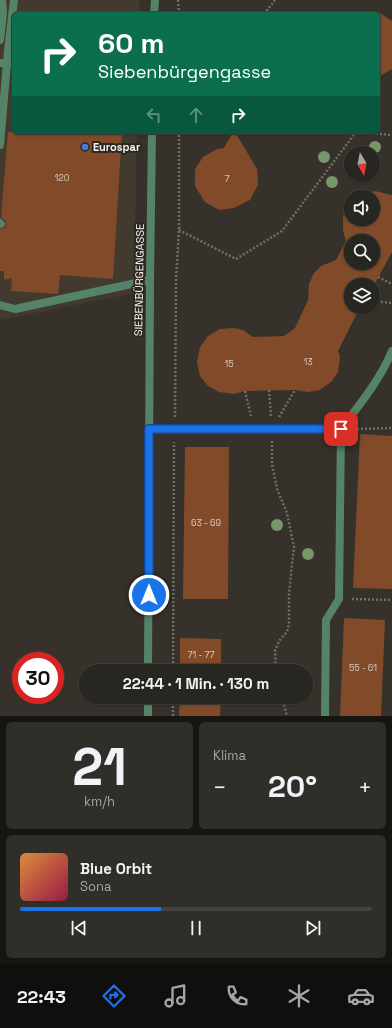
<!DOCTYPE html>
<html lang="de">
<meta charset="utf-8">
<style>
body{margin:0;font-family:"Space Grotesk",sans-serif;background:#302e29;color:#f1f3f6;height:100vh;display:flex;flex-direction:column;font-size:15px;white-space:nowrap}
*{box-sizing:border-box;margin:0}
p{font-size:13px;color:#a5a5a5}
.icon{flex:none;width:22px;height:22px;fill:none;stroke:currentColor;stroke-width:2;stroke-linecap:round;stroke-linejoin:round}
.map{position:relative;height:716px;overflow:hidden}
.side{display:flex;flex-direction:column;gap:6px;padding:6px;background:#161512;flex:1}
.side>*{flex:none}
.top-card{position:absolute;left:12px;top:12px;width:368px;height:122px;border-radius:6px;box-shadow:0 1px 3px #0004,0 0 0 1px #44433e;background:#0b6e4f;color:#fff;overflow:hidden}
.needle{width:26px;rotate:170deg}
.tools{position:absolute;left:344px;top:146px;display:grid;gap:8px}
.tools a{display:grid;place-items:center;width:36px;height:36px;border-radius:50%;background:#282620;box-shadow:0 1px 3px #0004,0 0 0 1px #44433e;font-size:20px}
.speed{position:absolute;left:12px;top:652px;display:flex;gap:8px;font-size:20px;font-weight:700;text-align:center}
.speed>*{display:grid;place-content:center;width:52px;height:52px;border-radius:50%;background:#282620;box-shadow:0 1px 3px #0004,0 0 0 1px #44433e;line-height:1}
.speed .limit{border:6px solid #d22;background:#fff;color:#111}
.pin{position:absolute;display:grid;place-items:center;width:34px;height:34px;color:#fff;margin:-17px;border-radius:8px;box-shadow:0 2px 6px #0006}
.me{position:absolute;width:44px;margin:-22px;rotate:0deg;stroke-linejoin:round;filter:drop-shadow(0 0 3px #0008)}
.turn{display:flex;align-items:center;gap:14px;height:84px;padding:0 20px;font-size:18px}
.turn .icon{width:52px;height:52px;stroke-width:2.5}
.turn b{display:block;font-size:28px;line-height:34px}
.lanes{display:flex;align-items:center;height:38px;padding:0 20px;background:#0003;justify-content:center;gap:20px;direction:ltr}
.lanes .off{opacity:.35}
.big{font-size:30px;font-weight:600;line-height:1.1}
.side .tile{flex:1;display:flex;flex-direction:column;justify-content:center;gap:6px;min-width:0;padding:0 14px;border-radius:6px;background:#302e29}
.side .dial{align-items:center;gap:0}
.dial b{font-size:52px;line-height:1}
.song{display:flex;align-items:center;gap:12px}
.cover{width:48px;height:48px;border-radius:6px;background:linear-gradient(135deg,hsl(30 70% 55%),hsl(340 70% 35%))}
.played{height:4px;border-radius:2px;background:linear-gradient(90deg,#1a73e8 40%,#44433e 40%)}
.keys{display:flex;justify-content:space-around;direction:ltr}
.heat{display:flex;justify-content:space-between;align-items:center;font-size:22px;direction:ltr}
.side .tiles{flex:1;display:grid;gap:6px;grid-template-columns:1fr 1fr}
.tile:last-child{grid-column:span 2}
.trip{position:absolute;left:79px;top:664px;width:234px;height:40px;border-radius:20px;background:#282620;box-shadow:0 1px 3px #0004,0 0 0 1px #44433e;font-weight:600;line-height:40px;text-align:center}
.tabs{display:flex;height:64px;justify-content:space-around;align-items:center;background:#100f0d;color:#a5a5a5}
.tabs .icon{width:28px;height:28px}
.tabs .selected{color:#1a73e8}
.tabs b{font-size:18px;color:#f1f3f6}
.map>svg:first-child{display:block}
.built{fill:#423a2e}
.building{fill:#814a29;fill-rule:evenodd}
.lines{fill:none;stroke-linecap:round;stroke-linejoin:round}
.path{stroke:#726e68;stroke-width:2.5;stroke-dasharray:2 2;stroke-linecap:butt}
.service{stroke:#558367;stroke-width:8}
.minor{stroke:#558367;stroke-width:8}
.tree{fill:#77966a}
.route-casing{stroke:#114b97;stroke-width:10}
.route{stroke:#1a73e8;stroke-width:7}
.shop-dot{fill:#3f7fe0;stroke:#2c2821;stroke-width:1.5}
.labels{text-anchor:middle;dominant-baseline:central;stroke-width:4;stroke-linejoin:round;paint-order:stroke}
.number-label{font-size:9px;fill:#d8c8bd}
.poi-label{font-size:11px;font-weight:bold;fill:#f5f2ee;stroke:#2c2821;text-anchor:start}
.street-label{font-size:11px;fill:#f5f2ee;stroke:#2c2821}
</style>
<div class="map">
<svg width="392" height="716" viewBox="0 0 392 716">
<rect width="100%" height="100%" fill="#36322b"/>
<path class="built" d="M0 0H139V14H14V132H137L134 293 0 320Z"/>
<g class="building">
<path d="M378 12 392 21V69L378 77Z"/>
<path d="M8 132H122L113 279 60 275 58 294 11 291 12 278 4 280V271H0V229L5 228 6 225 5 220 1 218Z"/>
<path d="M233 132H235L257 169 258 185 250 200 234 208 219 210 205 202 195 186V169L203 157 217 149 224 148Z"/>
<path d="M375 191 392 195V252L373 287V279L370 285H351V307H360L338 351 340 357 338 372 332 381 320 390 308 392 295 390 245 391 234 394 219 392 208 386 200 376 197 363 200 347 208 336 220 329 234 328 243 330 253 337 284 336 295 328 308 300 309 284 314 273 321 266 336 260 346 241 343 231V216L350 204 351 203V219H373V197H357ZM351 241H373V263H351Z"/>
<path d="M360 434 392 436V589L353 588Z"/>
<path d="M185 447H229L228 599H183Z"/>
<path d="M344 618 385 620 381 716H340Z"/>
<path d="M180 638 221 639V671H180Z"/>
<path d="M180 697H221L220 716H179Z"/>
</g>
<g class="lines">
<g class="path">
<path d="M178 0 179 14"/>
<path d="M264 14 275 0"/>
<path d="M356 132 392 135"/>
<path d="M179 230 236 259 282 231 356 132"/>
<path d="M378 277 392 284"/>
<path d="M373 301 392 303"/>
<path d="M269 390 271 416"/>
<path d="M245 391 251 416"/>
<path d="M175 417 176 280 179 230V132"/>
<path d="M279 417 295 390"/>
<path d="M357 429 392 428"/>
<path d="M272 441V464L277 489 287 513 294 547 289 593V624L287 632 279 641 275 651 276 671"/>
<path d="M352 599 392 600"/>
<path d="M173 671 174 442"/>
<path d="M282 697 287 716"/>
<path d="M173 716V697"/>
</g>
<g class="service">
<path d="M0 40 3 13 2 0"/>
<path d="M0 145 8 51"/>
<path d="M0 223 1 224"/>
<path d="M0 305 15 309 150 280"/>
<path d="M149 429H341L339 599 326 620 325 716"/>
<path d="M341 429C360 404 380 380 392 351"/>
</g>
<g class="minor">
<path d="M154 14 155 0"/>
<path d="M8 51 14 0"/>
<path d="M0 63 14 64"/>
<path d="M148 671 150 280 152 132"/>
<path d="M148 716V697"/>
</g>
</g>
<g class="tree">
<circle cx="375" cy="147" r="6"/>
<circle cx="324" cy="157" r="6"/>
<circle cx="332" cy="182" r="6"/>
<circle cx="277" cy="525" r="6"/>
<circle cx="308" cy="554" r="6"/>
</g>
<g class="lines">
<g class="route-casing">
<path id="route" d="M149 595V429H341"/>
</g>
<use href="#route" class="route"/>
</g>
<circle class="shop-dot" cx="85" cy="147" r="4"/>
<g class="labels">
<g class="number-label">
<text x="62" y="178">120</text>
<text x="227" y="179">7</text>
<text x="308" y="362">13</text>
<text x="229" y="364">15</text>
<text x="206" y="523">63 - 69</text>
<text x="201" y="655">71 - 77</text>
<text x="363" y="668">55 - 61</text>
</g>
<g class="poi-label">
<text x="93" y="147">Eurospar</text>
</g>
<g class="street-label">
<text transform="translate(139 280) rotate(-89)">SIEBENBÜRGENGASSE</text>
</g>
</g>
</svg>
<div class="tools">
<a><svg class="needle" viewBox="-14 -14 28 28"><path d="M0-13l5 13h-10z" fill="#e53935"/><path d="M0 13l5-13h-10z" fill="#a5a5a5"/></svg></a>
<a><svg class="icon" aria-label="sound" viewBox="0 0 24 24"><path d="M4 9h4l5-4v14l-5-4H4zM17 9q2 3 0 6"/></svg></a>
<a><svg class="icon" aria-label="search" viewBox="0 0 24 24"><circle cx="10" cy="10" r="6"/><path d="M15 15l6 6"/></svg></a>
<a><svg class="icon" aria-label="layers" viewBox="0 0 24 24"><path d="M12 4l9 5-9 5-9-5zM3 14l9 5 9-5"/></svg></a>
</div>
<div class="speed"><div class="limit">30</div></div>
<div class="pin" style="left:341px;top:429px;background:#d93025"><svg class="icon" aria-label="arrive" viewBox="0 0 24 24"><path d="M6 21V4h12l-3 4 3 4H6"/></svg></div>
<svg class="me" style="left:149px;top:595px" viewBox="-20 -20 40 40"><circle r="17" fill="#1a73e8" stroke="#fff" stroke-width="3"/><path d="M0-11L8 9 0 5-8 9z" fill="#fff"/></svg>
<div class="trip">22:44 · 1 Min. · 130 m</div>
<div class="top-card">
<div class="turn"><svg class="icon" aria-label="right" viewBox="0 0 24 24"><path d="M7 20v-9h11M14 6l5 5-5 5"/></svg><div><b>60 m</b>Siebenbürgengasse</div></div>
<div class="lanes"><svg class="icon off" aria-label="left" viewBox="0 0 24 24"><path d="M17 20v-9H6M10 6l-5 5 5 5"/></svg><svg class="icon off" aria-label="ahead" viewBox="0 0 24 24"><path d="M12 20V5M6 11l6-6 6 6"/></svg><svg class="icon" aria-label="right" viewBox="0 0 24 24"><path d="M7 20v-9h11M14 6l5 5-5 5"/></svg></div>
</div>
</div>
<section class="side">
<div class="tiles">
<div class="tile dial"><b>21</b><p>km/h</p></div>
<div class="tile"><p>Klima</p>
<div class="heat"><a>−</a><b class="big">20°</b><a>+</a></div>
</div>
<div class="tile">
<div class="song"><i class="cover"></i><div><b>Blue Orbit</b><p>Sona</p></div></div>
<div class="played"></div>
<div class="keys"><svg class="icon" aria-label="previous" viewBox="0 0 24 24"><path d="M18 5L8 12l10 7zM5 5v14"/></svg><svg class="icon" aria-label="pause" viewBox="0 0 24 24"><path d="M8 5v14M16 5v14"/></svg><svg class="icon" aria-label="next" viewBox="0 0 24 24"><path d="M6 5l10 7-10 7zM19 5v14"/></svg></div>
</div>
</div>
</section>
<nav class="tabs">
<b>22:43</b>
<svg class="icon selected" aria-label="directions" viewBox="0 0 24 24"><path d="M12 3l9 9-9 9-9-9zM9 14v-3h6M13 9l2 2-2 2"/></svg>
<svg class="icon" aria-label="music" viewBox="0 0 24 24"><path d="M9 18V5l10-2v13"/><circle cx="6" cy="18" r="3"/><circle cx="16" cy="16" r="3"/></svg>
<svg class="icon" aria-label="phone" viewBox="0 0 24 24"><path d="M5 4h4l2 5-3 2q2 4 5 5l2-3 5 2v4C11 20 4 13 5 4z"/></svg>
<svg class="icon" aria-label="climate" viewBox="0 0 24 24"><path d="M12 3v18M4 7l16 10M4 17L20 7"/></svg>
<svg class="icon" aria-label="car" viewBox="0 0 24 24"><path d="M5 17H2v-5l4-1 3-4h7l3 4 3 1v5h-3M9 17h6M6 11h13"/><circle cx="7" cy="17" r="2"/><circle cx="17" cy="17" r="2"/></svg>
</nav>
